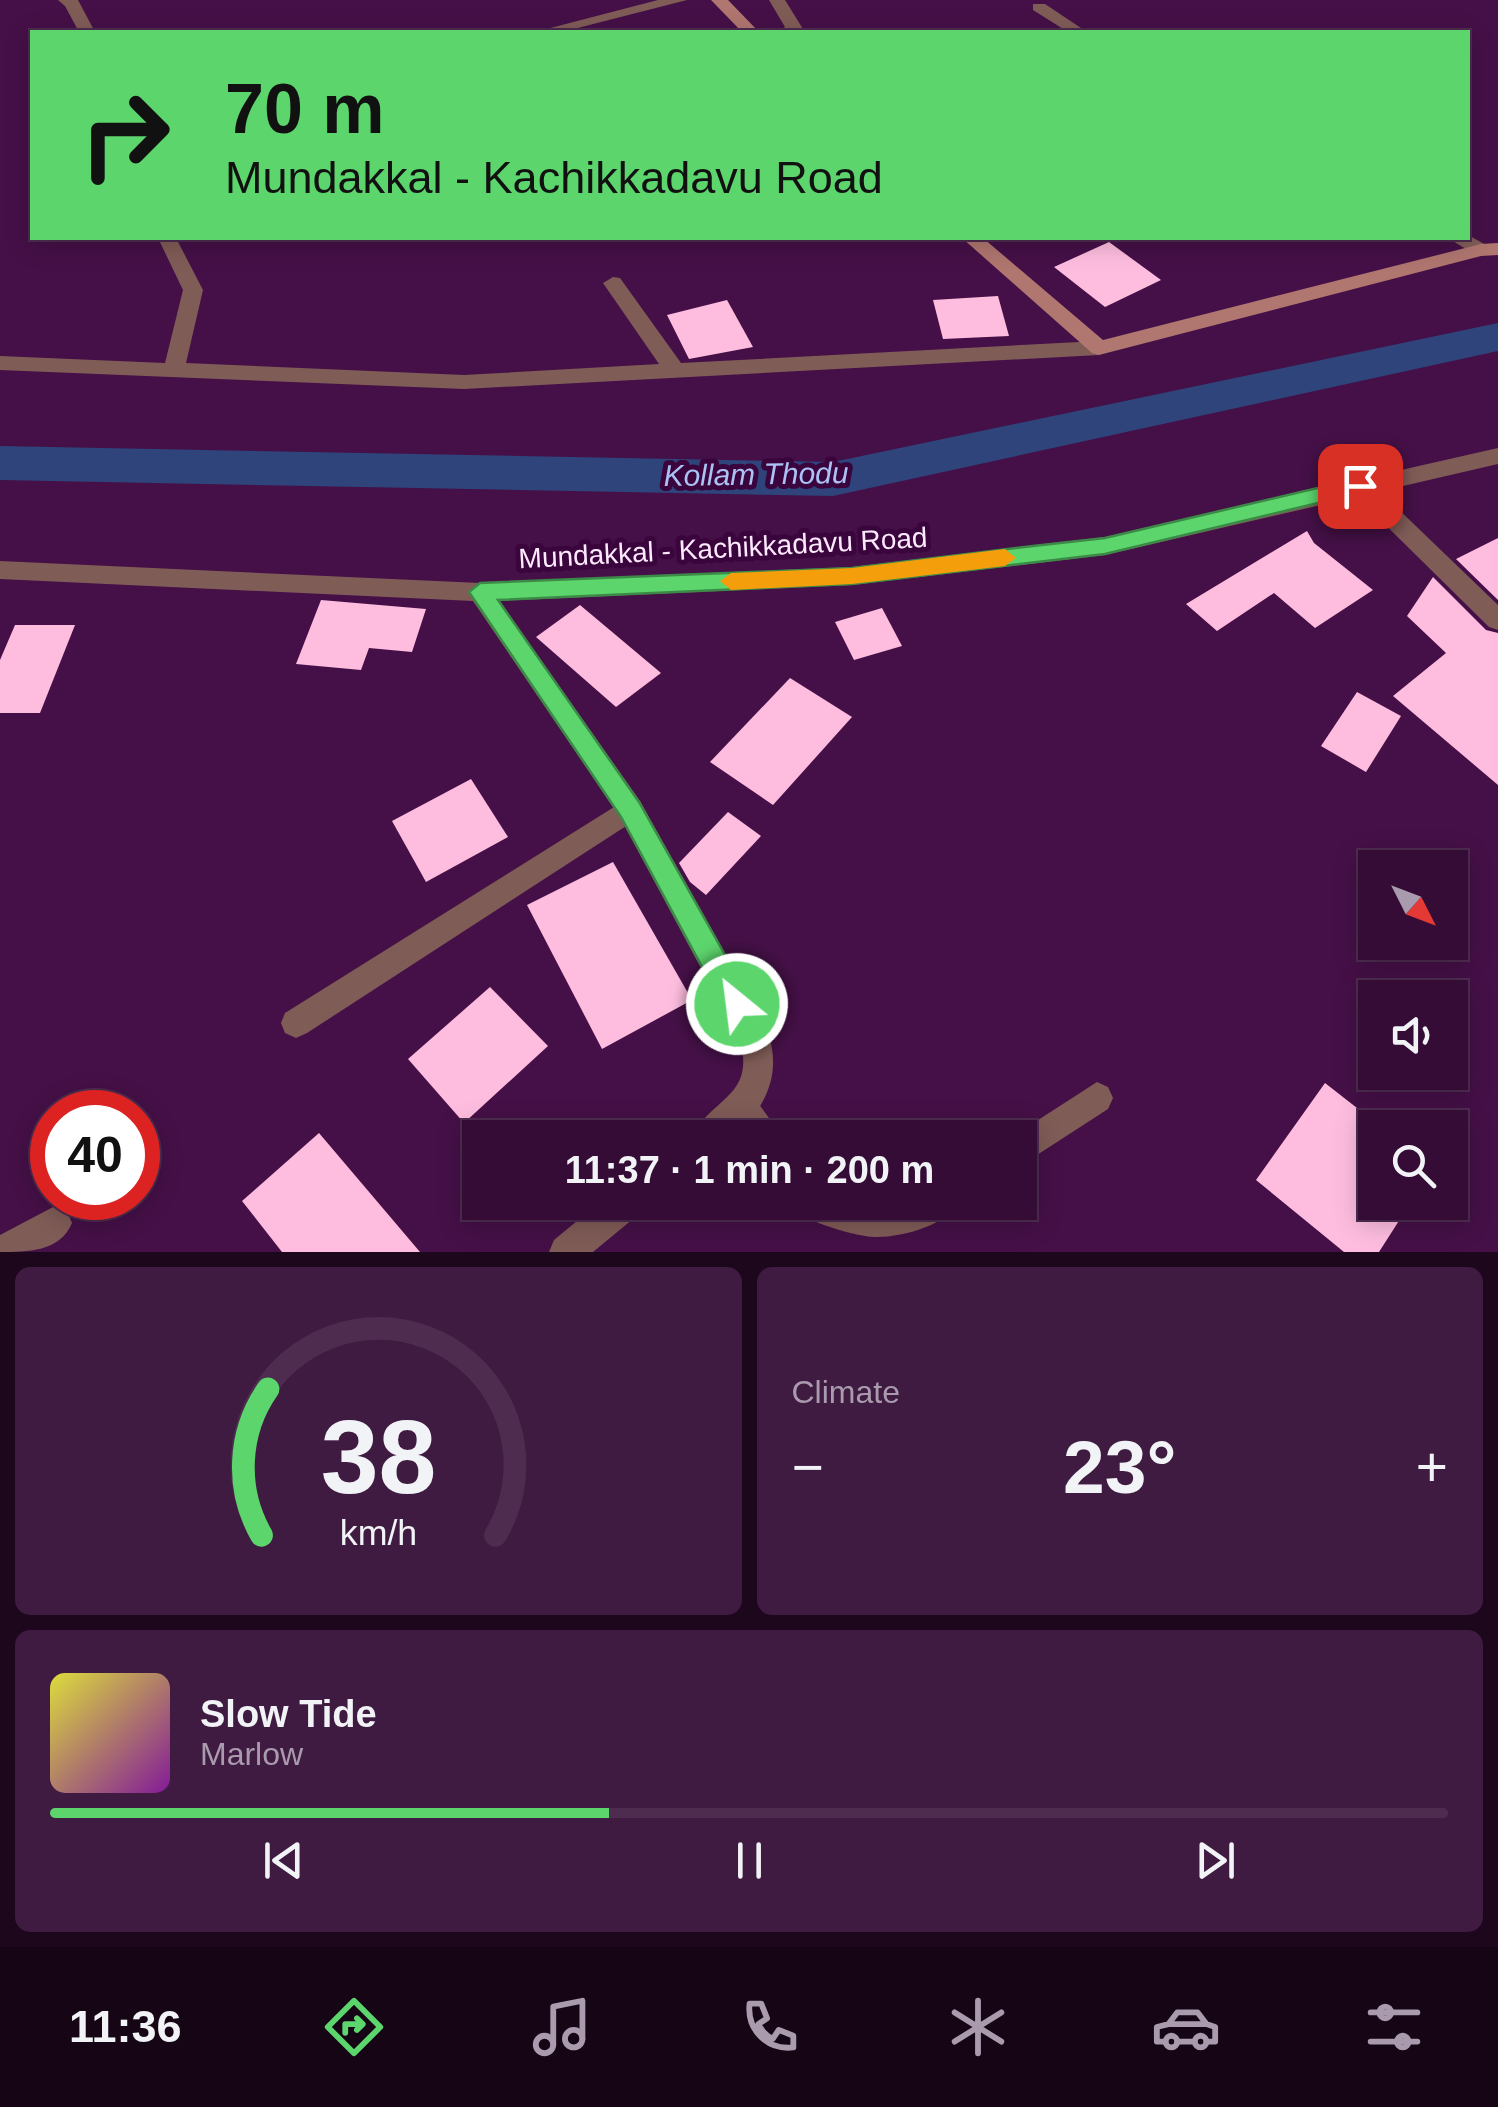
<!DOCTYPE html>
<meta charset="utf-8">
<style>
body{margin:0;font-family:Helvetica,sans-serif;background:#3f1a41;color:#f1f3f6;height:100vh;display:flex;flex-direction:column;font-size:38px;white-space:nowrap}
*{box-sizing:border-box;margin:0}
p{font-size:32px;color:#a99bad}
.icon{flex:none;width:55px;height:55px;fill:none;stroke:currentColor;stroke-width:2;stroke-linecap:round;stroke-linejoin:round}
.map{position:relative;height:1252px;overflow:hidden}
.details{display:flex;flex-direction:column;gap:15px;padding:15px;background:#1d071d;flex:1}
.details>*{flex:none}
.hud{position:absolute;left:30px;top:30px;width:1440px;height:210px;border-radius:0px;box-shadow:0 5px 25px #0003,0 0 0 2px #4e2c50;background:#5cd56d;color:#111;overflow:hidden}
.needle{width:65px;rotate:132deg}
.buttons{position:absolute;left:1358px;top:850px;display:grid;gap:20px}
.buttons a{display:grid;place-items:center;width:110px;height:110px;border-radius:0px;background:#340c35;box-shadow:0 5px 25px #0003,0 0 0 2px #4e2c50;font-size:50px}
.speed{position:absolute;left:30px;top:1090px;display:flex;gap:20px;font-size:50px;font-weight:700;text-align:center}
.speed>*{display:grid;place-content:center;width:130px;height:130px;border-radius:50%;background:#340c35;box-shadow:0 5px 25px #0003,0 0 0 2px #4e2c50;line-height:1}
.speed .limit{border:15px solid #d22;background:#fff;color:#111}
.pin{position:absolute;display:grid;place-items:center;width:85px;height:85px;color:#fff;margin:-42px;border-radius:20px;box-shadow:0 5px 15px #0006}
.me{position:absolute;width:110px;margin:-55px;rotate:331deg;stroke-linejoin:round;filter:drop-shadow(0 0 8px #0008)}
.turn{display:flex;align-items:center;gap:35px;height:210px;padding:0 30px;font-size:45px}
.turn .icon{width:130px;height:130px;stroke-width:2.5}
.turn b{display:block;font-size:70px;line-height:85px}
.big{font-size:75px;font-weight:600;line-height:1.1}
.details .card{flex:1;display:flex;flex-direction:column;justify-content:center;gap:15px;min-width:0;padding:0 35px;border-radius:15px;background:#3f1a41}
.details .dial{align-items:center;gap:0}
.dial svg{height:260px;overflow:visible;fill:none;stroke:#4e2c50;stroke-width:7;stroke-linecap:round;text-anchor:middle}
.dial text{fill:#f1f3f6;stroke:none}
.song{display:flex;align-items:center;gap:30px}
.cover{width:120px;height:120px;border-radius:15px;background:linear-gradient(135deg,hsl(60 70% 55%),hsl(290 70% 35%))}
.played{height:10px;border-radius:5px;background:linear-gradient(90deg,#5cd56d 40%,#4e2c50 40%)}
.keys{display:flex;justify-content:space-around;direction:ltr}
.heat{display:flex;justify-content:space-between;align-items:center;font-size:55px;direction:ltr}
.details .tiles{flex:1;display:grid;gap:15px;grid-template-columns:1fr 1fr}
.card:last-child{grid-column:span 2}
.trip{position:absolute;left:462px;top:1120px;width:575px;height:100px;border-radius:0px;background:#340c35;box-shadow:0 5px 25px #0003,0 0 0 2px #4e2c50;font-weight:600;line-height:100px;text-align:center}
.tab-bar{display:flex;height:160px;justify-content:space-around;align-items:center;background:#150515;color:#a99bad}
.tab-bar .icon{width:70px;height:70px}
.tab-bar .on{color:#5cd56d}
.tab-bar b{font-size:45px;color:#f1f3f6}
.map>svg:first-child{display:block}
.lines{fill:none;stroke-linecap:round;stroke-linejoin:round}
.canal{fill:#2e447b;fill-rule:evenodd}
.building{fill:#febddf}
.minor{fill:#805c57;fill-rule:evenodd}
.tertiary{fill:#805c57;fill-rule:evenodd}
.secondary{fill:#b07670;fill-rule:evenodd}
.route{fill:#5cd56d;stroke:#3c8a47;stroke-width:2.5}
.slow{fill:#f59e0b}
.labels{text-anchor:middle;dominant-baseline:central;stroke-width:10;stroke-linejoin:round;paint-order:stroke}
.street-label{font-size:28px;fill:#fce9fc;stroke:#3a043c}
.water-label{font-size:30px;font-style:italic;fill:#abc2f5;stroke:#3a043c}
</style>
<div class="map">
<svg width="1498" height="1252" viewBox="0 0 1498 1252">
<rect width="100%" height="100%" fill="#451047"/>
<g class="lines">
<path class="canal" d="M1498 323V351L833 496 0 480V446L833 462Z"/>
</g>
<g class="building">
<path d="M1109 242 1161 280 1105 307 1054 267Z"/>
<path d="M998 296 1009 336 943 339 933 300Z"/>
<path d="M727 300 753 347 689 359 667 315Z"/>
<path d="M1307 531 1314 543 1373 590 1315 628 1274 593 1217 631 1186 604Z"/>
<path d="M1498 538V600L1456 559Z"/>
<path d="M1433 577 1486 630 1498 633V785L1393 696 1446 653 1407 616Z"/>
<path d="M321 600 426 609 412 652 369 648 361 670 296 664Z"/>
<path d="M580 605 661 673 616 707 536 637Z"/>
<path d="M882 608 902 646 854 660 835 622Z"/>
<path d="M15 625H75L40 713H0V660Z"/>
<path d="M790 678 852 717 773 805 710 762Z"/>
<path d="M1357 692 1401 716 1366 772 1321 746Z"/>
<path d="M471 779 508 837 426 882 392 821Z"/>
<path d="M728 812 761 836 706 895 690 882 679 863Z"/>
<path d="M613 862 692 1000 602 1049 527 905Z"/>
<path d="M490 987 548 1046 464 1123 408 1059Z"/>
<path d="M1325 1083 1375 1122V1202H1411L1379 1252H1344L1256 1180Z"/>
<path d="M319 1133 420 1252H282L242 1201Z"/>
</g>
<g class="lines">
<g class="minor">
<path d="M58 0H78L95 32H79L65 6Z"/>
<path d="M658 0H687L562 32H535Z"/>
<path d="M769 0H785L803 29 801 32H777L785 27Z"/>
<path d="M1033 4H1045L1087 32H1068L1033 10Z"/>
<path d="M1468 235 1488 246V254H1474L1448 238Z"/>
<path d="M158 238H176L203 290 186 363 464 375 659 364 603 283 613 277 620 278 681 363 1099 341 1110 348 1099 355 464 389 0 370V356L165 363 183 290Z"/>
<path d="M1360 478 1368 480 1498 605V630L1489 627 1352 492 1348 486 1352 480Z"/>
<path d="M630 797 640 801 644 809 640 817 307 1033 296 1038 285 1033 281 1023 285 1013Z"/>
<path d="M1097 1082 1108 1087 1113 1098 1108 1109 1020 1166V1138H1010Z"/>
<path d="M743 1092 754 1097 783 1138H746L727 1108 732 1097Z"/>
<path d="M802 1202H958C948 1227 890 1241 865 1236 847 1233 828 1227 811 1220Z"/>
<path d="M55 1206 67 1211 72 1223C60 1252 27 1252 0 1252V1235Z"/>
</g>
<g class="tertiary">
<path d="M1498 448V464L1105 555 852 585 499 601 640 801 765 1025C784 1070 768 1106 733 1138H692C709 1098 756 1098 740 1041L620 817 473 601 0 579V561L480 583 852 567 1105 537Z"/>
<path d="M600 1202H643L639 1214 593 1252H549L554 1240Z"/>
</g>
<g class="secondary">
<path d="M711 0H728L759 32H742Z"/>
<path d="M962 238H983L1103 340 1481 244 1498 243V255L1481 256 1099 355 1092 353Z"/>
</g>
</g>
<path class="route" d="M1360 478 1368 480 1371 486 1368 491 1105 554 852 584 498 600 639 802 747 994 751 1004 747 1013 737 1017 727 1013 621 817 469 592 480 583 852 568 1033 546 1105 538Z"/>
<path class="slow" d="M1005 549 1016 558 1005 566 852 584 731 590 720 581 731 573 852 568Z"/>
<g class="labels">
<g class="street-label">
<text transform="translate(723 548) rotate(-3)">Mundakkal - Kachikkadavu Road</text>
</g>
<g class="water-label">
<text transform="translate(756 474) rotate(-1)">Kollam Thodu</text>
</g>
</g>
</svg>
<div class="buttons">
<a><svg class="needle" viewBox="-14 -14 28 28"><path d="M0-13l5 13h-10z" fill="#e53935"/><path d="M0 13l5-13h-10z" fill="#a99bad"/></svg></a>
<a><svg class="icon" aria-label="sound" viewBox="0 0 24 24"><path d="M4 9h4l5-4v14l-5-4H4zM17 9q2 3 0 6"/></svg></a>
<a><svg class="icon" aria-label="search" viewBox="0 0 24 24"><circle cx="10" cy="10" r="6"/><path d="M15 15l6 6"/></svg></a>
</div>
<div class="speed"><div class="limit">40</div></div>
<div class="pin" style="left:1360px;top:486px;background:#d93025"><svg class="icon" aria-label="arrive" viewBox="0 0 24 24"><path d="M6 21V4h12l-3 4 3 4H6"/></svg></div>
<svg class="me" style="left:737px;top:1004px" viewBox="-20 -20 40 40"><circle r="17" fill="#5cd56d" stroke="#fff" stroke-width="3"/><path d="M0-11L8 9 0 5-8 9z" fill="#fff"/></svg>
<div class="trip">11:37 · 1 min · 200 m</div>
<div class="hud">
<div class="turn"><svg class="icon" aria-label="right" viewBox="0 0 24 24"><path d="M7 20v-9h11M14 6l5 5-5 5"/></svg><div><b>70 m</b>Mundakkal - Kachikkadavu Road</div></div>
</div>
</div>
<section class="details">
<div class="tiles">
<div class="card dial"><svg viewBox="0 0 100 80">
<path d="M14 69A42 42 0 1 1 86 69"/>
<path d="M14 69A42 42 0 0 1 16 24" stroke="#5cd56d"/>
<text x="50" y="56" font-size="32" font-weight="700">38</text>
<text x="50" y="72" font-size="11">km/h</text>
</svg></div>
<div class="card"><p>Climate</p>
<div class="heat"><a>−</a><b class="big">23°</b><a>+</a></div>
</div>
<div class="card">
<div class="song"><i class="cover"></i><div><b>Slow Tide</b><p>Marlow</p></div></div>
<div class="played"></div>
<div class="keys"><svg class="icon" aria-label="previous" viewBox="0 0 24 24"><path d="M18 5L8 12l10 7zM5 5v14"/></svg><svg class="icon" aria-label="pause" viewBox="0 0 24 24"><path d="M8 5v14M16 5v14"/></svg><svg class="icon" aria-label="next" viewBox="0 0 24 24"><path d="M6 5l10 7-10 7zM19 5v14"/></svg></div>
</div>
</div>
</section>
<nav class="tab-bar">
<b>11:36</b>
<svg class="icon on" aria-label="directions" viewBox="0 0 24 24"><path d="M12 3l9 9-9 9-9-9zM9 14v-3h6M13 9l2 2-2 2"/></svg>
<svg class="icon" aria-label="music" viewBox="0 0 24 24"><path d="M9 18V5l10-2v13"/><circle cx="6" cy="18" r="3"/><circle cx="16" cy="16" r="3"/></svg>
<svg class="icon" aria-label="phone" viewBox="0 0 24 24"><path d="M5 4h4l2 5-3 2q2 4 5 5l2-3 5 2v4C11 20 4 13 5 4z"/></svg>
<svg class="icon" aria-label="climate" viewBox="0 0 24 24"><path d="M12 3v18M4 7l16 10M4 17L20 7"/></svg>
<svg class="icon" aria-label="car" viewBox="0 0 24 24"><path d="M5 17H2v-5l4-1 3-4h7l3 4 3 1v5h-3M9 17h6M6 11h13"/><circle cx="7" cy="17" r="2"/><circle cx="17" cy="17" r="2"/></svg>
<svg class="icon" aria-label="filters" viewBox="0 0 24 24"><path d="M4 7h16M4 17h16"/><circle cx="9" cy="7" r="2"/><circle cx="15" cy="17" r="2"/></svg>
</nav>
